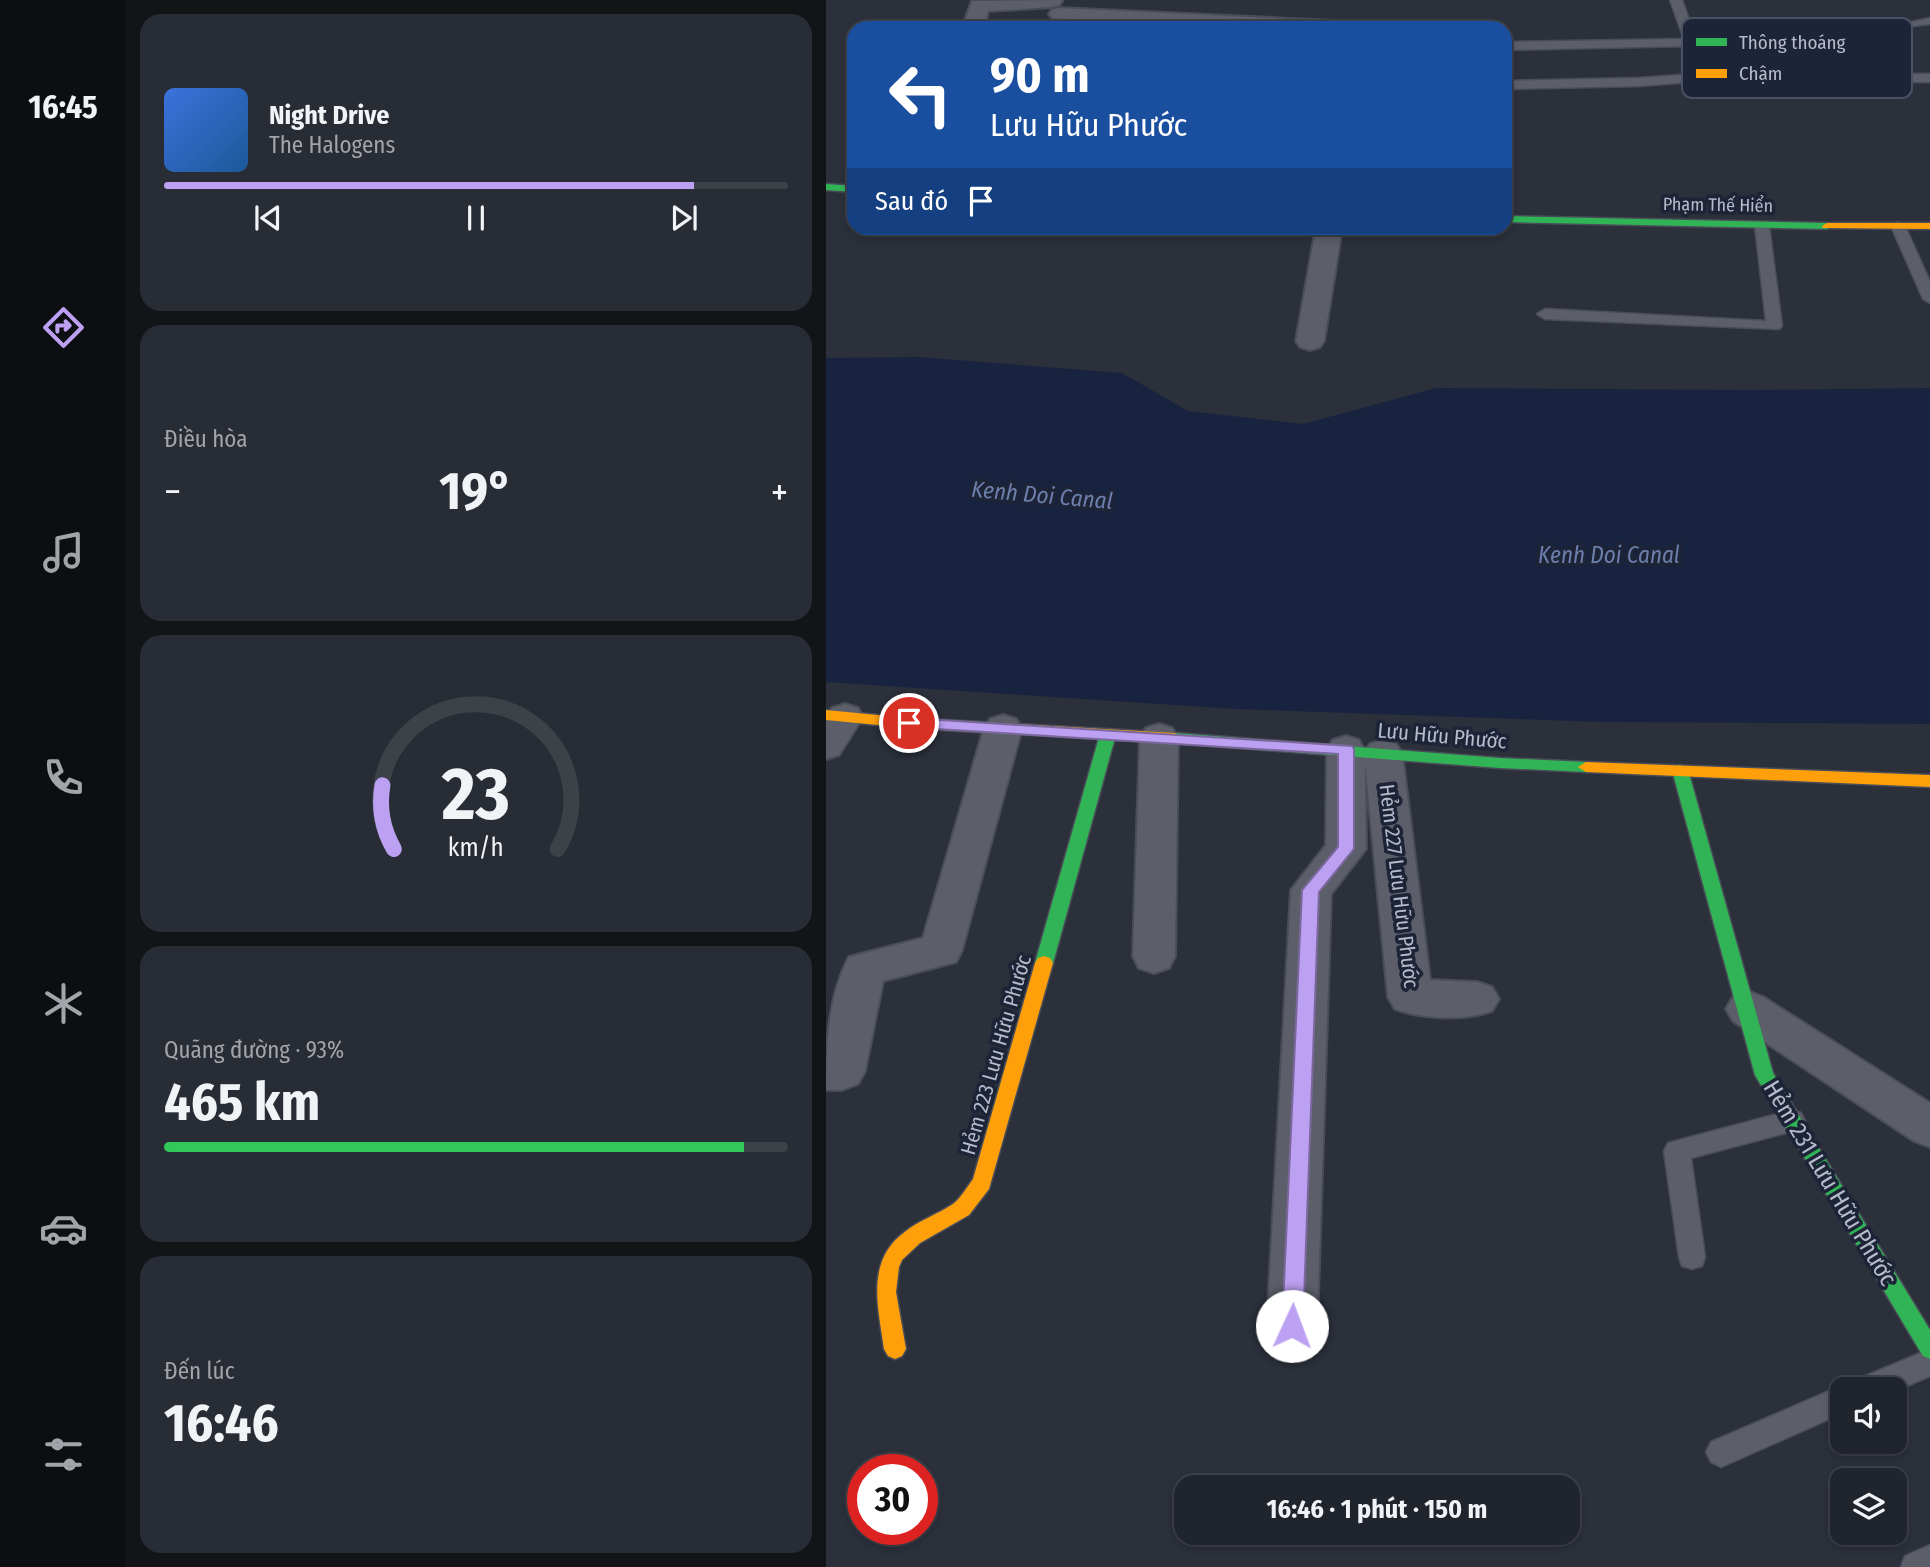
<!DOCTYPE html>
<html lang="vi">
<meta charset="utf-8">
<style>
body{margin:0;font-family:"Fira Sans Condensed",sans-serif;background:#282c34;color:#f1f3f6;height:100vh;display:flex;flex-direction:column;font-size:26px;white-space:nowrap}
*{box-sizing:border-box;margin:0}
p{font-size:23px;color:#a2a4a9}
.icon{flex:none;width:38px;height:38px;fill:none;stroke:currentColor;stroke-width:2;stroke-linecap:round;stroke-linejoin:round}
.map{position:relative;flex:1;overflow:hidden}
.drawer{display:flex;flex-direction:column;gap:14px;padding:14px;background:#121418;width:700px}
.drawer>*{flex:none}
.top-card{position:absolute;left:21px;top:21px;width:665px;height:214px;border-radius:21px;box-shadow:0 4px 10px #0003,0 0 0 2px #3d4148;background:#1a4fa0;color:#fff;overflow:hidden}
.buttons{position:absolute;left:1004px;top:1377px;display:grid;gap:14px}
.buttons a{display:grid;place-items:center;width:77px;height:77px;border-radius:14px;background:#20242c;box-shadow:0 4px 10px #0003,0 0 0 2px #3d4148;font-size:35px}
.speed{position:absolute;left:21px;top:1454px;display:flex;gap:14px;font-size:35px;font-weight:700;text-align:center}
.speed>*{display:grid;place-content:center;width:91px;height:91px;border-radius:50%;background:#20242c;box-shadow:0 4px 10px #0003,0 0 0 2px #3d4148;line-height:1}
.speed .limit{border:10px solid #d22;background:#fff;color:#111}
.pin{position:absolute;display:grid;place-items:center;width:60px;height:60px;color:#fff;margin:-30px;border:4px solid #fff;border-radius:50%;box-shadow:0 2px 7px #0007}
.me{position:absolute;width:77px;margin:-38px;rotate:2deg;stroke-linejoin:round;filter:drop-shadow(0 0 5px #0008)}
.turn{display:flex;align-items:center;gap:24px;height:147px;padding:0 28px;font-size:32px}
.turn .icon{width:91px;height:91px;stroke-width:2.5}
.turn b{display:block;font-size:49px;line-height:60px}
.then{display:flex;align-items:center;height:66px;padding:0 28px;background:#0003;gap:14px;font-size:26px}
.big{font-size:52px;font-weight:700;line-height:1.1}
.drawer .widget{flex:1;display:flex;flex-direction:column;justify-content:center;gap:10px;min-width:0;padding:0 24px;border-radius:21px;background:#282c34}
.drawer .dial{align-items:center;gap:0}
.dial svg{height:182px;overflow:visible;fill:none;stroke:#3d4148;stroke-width:7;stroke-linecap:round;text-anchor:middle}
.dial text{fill:#f1f3f6;stroke:none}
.song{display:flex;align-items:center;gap:21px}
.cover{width:84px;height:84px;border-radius:10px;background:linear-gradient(135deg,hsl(220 70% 55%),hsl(210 70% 35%))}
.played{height:7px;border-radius:4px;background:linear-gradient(90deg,#bca0f2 85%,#3d4148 85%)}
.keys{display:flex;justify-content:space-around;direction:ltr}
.heat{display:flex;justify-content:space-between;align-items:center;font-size:38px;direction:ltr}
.charge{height:10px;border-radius:5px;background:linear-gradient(90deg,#34c759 93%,#3d4148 0)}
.trip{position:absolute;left:348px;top:1475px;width:406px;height:70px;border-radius:21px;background:#20242c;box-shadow:0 4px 10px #0003,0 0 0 2px #3d4148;font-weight:700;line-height:70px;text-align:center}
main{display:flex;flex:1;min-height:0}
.menu{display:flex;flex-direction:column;width:126px;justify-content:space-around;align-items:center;background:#0d0e12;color:#a2a4a9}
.menu .icon{width:49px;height:49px}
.menu .current{color:#bca0f2}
.menu b{font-size:32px;color:#f1f3f6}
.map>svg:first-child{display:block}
.water{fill:#182340}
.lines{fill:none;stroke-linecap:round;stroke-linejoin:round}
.lane-casing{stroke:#494d58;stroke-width:3}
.street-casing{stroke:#494d58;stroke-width:4}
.fast-casing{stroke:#494d58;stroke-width:3}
.slow-casing{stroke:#494d58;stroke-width:3}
.lane{fill:#5c5f69;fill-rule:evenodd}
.street{fill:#5c5f69;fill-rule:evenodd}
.fast{fill:#30b455;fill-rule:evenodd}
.slow{fill:#ff9f0a;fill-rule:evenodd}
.route{fill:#bca0f2;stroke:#7a689d;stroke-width:2}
.labels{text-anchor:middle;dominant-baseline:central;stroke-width:7;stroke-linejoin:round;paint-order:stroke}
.far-street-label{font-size:18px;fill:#b6bbcc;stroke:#1d2437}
.street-label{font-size:21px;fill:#b6bbcc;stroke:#1d2437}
.water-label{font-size:23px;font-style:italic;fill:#6d7fac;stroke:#1d2437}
.near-street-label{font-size:24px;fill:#b6bbcc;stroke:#1d2437}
.key{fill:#1d2437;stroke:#4b5164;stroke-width:2}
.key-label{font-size:19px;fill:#b6bbcc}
</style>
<main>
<nav class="menu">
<b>16:45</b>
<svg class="icon current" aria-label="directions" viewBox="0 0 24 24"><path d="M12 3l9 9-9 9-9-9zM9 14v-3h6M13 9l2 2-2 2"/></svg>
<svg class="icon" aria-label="music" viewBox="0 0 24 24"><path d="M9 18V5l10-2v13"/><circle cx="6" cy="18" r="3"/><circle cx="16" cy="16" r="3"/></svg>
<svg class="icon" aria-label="phone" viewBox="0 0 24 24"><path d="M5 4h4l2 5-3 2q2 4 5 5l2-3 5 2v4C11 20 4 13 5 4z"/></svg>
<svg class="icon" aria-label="climate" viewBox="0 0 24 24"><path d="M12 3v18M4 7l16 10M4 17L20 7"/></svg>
<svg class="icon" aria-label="car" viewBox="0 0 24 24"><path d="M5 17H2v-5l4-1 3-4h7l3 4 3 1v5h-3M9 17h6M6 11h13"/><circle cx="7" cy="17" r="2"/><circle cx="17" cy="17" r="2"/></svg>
<svg class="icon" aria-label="filters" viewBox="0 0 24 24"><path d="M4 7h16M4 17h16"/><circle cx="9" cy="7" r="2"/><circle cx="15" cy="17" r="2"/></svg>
</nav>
<section class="drawer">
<div class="widget">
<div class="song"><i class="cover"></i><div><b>Night Drive</b><p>The Halogens</p></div></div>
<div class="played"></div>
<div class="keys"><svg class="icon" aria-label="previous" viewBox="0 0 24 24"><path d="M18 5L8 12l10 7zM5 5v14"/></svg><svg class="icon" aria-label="pause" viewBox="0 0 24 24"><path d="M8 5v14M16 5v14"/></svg><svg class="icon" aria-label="next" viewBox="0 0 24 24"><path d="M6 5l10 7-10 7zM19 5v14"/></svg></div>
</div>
<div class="widget"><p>Điều hòa</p>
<div class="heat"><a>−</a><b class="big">19°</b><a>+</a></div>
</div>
<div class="widget dial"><svg viewBox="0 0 100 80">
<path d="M14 69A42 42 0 1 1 86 69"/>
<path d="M14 69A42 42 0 0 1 9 41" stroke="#bca0f2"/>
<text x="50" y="56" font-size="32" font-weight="700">23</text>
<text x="50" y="72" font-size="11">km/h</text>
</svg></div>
<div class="widget"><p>Quãng đường · 93%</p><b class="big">465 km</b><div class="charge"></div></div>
<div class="widget"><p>Đến lúc</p><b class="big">16:46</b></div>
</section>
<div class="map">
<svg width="1104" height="1567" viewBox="0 0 1104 1567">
<rect width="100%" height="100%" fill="#2b303b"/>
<path class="water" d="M92 357 296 373 362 411 477 424 610 388 920 390 1104 388V724L779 722 410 709 0 682V358Z"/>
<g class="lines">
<g class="lane-casing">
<g id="lane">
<path d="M844 0H856L882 73 1104 74V82L877 81 812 86 679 89V81L812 78 870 74 860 46 679 50V42L858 39Z"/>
<path d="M1104 18V24L1087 26 1081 23Z"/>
<path d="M936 222 943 226 956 326 953 329 719 319 711 314 719 309 940 321 929 226Z"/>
<path d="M1072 222 1079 226 1104 282V303L1097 299 1065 226Z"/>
<path d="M966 1110 975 1113 979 1121 975 1129 865 1158 879 1257 876 1266 866 1269 856 1266 853 1257 838 1151 842 1143Z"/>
<path d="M1104 1349V1376L1069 1391 1017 1390V1413L895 1467 885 1462 880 1452 885 1442 1017 1385 1026 1389 1030 1380Z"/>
<path d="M1104 1545V1567H1075L1079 1556Z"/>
</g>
</g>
<g class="street-casing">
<g id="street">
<path d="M146 1 236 0V1L233 5 226 7 162 11 158 28H136Z"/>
<path d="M233 8 531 22 538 24 542 28H397L226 18 223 14 226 10Z"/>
<path d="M490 228H516L498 341 494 347 484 350 474 347 470 341Z"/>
<path d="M19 704 32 708 37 717 13 755 0 759V717L6 708Z"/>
<path d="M177 715 190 719 196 728 136 950 130 962 57 981 39 1071 32 1084 16 1090H0C0 1046 2 996 23 957L97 938 158 728 164 719Z"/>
<path d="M333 724 346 728 352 737 349 956 343 968 328 973 313 968 307 956 314 737 320 728Z"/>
<path d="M520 736 533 740 539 752 544 744 557 740 570 744 576 753 604 980 651 982 666 987 673 999 666 1011C638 1021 597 1019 569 1009L562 997 539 762 540 849 505 894 491 1326 484 1343 466 1350 448 1343 441 1326 465 890 500 845 501 749 507 740Z"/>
<path d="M922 991 937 997 1104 1103V1147L1088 1141 907 1021 900 1009 907 997Z"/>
</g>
</g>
<g class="fast-casing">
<g id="fast">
<path d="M0 184 28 186V192L0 190Z"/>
<path d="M679 216 1001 223 1006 226 1001 229 679 222Z"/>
<path d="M282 729 290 734 227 963 224 968 218 970 212 968 209 963 274 734Z"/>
<path d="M349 733 674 758 760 762 768 767 760 772 674 768 349 743 341 738Z"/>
<path d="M854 765 862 770 947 1073 1104 1330V1359L1097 1356 929 1075 846 770Z"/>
</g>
</g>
<g class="slow-casing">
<g id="slow">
<path d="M1001 223H1104V229L997 228 996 226Z"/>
<path d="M0 710 83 718 349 733 357 738 349 743 83 728 0 720Z"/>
<path d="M760 762 1104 775V787L760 772 752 767Z"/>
<path d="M218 956 224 958 227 963 163 1189 143 1215 94 1243 76 1260 73 1267 70 1292 80 1349 76 1356 69 1359 62 1356 58 1349C52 1306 39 1260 80 1231 94 1220 112 1214 127 1204 135 1198 141 1187 147 1179L209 963 212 958Z"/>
</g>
</g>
<use href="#lane" class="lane"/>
<use href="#street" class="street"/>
<use href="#fast" class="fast"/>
<use href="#slow" class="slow"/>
</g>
<path class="route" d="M83 718 526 746 528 749V849L493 892 477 1326 474 1333 466 1336 459 1333 456 1326 476 890 512 847V754L78 727 75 723 78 719Z"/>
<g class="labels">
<g class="far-street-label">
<text transform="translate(892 205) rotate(1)">Phạm Thế Hiển</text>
</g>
<g class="street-label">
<text transform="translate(616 736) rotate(5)">Lưu Hữu Phước</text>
<text transform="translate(573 886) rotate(83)">Hẻm 227 Lưu Hữu Phước</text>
<text transform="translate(170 1055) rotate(-74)">Hẻm 223 Lưu Hữu Phước</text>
</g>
<g class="water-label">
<text transform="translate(216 495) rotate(5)">Kenh Doi Canal</text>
<text x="783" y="555">Kenh Doi Canal</text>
</g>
<g class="near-street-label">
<text transform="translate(1004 1183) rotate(59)">Hẻm 231 Lưu Hữu Phước</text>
</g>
</g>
<rect x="856" y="18" width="230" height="80" rx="10" class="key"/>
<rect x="870" y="38" width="31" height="8" fill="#30b455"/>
<rect x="870" y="69" width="31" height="9" fill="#ff9f0a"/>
<g class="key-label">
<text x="913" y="49">Thông thoáng</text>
<text x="913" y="80">Chậm</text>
</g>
</svg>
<div class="buttons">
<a><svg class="icon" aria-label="sound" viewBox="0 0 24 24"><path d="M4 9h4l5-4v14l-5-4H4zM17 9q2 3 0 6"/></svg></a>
<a><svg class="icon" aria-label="layers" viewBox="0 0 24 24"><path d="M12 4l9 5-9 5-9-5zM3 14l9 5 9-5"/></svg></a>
</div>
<div class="speed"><div class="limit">30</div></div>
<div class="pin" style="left:83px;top:723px;background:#d93025"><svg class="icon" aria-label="arrive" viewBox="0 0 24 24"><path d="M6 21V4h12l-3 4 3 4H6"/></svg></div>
<svg class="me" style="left:466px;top:1326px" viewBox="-20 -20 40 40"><circle r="19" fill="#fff"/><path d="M0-13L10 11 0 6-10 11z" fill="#bca0f2"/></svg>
<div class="trip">16:46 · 1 phút · 150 m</div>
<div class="top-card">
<div class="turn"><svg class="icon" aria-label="left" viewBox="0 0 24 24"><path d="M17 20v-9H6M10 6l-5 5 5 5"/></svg><div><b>90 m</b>Lưu Hữu Phước</div></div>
<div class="then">Sau đó<svg class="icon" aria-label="arrive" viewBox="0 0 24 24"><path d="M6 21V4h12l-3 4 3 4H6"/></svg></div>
</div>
</div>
</main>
